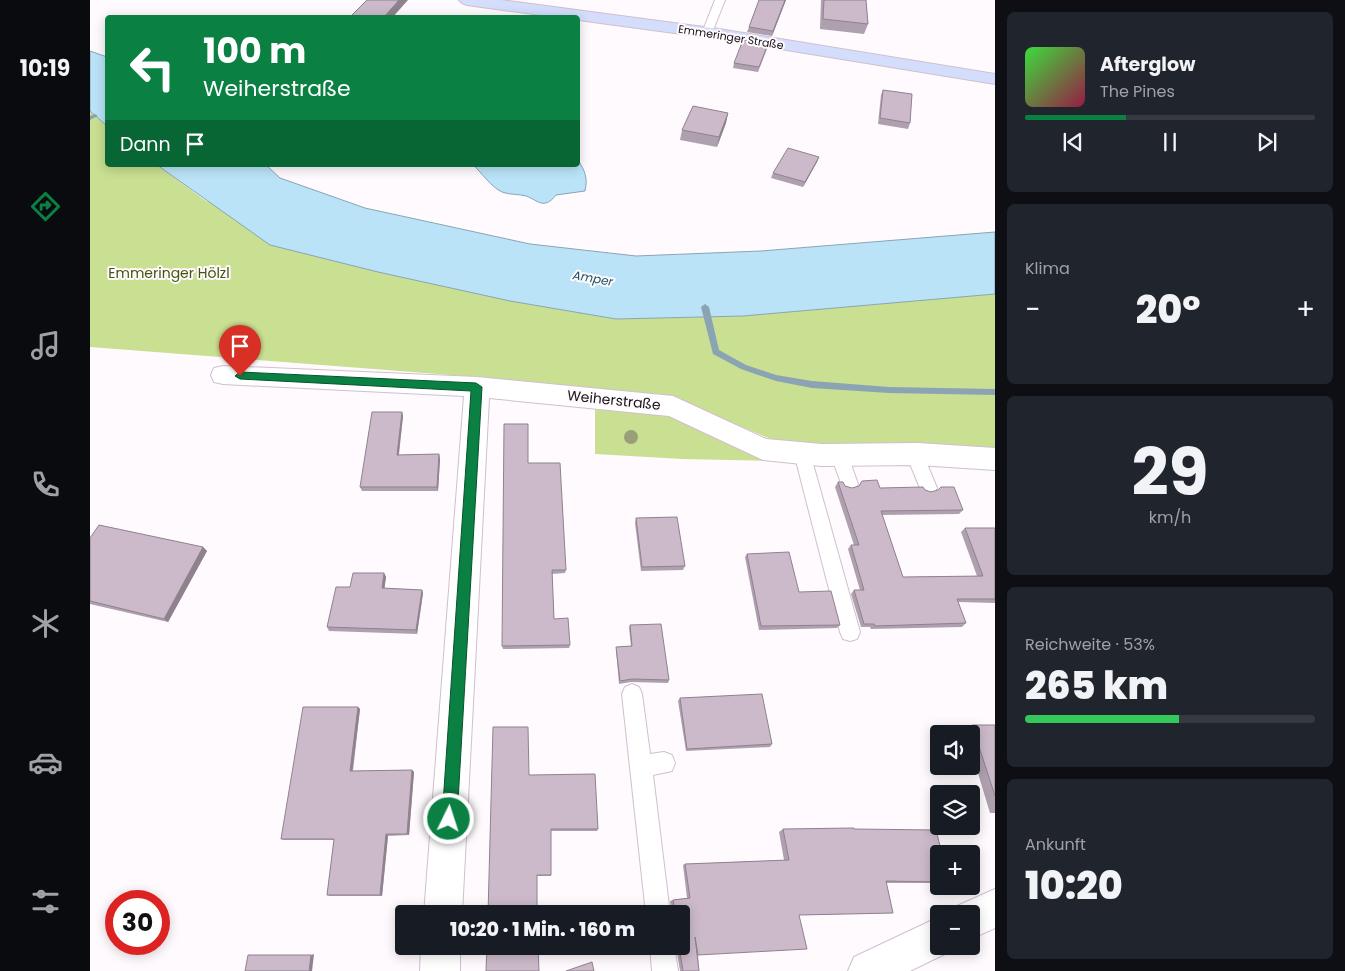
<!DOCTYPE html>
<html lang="de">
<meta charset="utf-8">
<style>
body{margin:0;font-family:Poppins,sans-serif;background:#20242c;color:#f1f3f6;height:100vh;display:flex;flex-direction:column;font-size:19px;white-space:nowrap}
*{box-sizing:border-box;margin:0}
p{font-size:16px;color:#9ea1a6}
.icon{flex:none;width:28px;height:28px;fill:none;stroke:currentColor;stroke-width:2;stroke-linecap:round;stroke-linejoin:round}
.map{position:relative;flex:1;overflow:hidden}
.details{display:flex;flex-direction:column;gap:12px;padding:12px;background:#0d0f14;width:350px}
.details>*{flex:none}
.top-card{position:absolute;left:15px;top:15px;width:475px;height:152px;border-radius:5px;box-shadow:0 2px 12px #0003;background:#0b8043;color:#fff;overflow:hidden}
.controls{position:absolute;left:840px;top:725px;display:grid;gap:10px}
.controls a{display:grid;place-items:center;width:50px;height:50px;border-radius:5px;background:#171b24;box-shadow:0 2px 12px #0003;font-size:25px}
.speed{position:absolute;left:15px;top:890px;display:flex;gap:10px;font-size:25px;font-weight:700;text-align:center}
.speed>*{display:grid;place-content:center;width:65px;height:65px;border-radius:50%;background:#171b24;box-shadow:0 2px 12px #0003;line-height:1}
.speed .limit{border:8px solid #d22;background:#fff;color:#111}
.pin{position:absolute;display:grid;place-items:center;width:42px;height:42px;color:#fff;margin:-51px -21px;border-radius:50% 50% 50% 0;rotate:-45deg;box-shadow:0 0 5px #0007}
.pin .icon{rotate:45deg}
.me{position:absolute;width:55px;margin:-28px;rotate:4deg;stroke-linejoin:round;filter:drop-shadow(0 0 4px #0008)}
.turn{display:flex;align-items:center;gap:18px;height:105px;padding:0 15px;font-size:22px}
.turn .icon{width:65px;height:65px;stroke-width:2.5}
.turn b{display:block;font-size:35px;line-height:42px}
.then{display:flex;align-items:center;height:48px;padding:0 15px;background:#0003;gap:10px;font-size:19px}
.big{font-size:38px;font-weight:800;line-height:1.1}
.details .widget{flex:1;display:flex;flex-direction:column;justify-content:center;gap:8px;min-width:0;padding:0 18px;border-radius:8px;background:#20242c}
.details .dial{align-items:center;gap:0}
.dial b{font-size:65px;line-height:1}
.song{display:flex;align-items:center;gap:15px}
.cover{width:60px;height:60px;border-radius:8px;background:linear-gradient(135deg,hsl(120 70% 55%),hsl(340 70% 35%))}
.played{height:5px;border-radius:2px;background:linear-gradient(90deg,#0b8043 35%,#363941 35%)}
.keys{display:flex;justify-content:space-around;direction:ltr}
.heat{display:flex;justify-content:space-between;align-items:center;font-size:28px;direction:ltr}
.charge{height:8px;border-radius:4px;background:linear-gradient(90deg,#34c759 53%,#363941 0)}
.trip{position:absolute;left:305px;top:905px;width:295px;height:50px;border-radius:5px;background:#171b24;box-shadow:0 2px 12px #0003;font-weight:800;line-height:50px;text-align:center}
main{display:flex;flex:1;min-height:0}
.tab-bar{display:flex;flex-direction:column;width:90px;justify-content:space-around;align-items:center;background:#090b0e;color:#9ea1a6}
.tab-bar .icon{width:35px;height:35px}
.tab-bar .current{color:#0b8043}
.tab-bar b{font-size:22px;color:#f1f3f6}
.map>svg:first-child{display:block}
.green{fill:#c9df91}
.water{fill:#bae3f7;stroke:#8aa4b4}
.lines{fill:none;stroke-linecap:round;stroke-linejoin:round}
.stream{fill:#8aa4b4;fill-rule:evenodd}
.lane-casing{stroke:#d1bfcf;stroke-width:2}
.street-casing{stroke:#d1bfcf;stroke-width:2}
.secondary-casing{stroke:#d1bfcf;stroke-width:2}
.lane{fill:#fff;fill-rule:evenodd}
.street{fill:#fff;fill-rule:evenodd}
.secondary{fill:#d4ddfc;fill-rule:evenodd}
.tree{fill:#989f79}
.wall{fill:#afa0af}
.shaded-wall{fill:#8f828e}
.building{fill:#ccbacb;stroke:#8f828e}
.route{fill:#0b8043;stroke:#07532c}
.labels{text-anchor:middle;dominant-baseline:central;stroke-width:4;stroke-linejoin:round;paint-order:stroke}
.far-street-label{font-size:11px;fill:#191218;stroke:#fefafd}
.far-water-label{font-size:12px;font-style:italic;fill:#215367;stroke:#fefafd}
.park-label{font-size:14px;fill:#45540d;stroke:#fefafd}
.street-label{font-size:14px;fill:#191218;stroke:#fefafd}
</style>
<main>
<nav class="tab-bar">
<b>10:19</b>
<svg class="icon current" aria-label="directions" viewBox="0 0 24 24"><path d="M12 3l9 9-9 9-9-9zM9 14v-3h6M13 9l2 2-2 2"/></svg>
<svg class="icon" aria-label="music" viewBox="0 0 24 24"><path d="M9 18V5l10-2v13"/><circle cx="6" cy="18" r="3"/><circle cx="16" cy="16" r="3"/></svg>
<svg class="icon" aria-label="phone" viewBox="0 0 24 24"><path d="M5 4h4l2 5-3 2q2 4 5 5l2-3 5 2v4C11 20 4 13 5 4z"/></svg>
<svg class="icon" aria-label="climate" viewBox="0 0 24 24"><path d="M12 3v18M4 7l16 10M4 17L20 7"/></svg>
<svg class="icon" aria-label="car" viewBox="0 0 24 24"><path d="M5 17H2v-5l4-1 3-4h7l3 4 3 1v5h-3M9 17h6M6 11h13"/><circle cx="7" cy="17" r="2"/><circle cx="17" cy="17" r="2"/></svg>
<svg class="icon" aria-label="filters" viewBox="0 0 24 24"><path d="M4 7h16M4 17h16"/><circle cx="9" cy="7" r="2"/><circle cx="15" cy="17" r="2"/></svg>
</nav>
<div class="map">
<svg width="905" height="971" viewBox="0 0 905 971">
<rect width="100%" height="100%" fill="#fefafd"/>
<g class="green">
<path d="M0 111 17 126 18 165H67L116 201 420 301 526 319 653 316 905 294V459L683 440 584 399 387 377 0 347Z"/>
<path d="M505 403 575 414 682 461 593 459 505 454Z"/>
</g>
<g class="water">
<path d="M0 51 17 57V126L0 111Z"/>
<path d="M488 160C495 171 498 178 495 191L466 195C454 210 449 201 436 196 429 194 420 195 412 192 401 187 392 173 383 165H488Z"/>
<path d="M67 165H176L190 178 275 208 440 244 546 256 671 251 905 232V294L653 316 526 319 420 301 288 272 180 245Z"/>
</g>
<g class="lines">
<g class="stream">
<path d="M5 114 8 116 0 120V116Z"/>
<path d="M615 304 619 307 629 350 656 365 686 375 722 381 799 387 905 389V395L799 393 722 388 686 381 651 369 623 354 611 307Z"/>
</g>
<g class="lane-casing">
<g id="lane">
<path d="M625 0H635L622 33 617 36 613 35 612 33Z"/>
<path d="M712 446 718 448 720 453 770 632 767 639 760 641 753 639 750 632 704 453 706 448Z"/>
<path d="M825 447 831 449 847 488 844 493 838 495 832 493 816 454 819 449Z"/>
<path d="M750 448 756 450 768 484 765 489 759 491 753 489 741 455 744 450Z"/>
<path d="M542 684 549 687 552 694 560 754 574 752 582 755 585 763 582 771 563 775 580 914H556L532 694 535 687Z"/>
<path d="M560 946H584L588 971H562Z"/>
</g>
</g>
<g class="street-casing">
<g id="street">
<path d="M133 366 387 377 583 396 676 439 732 444 828 443 905 448V470L828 465 732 466 673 460 579 416 399 398 372 914H334L374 396 133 384 124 382 121 375 124 368Z"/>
<path d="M905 889V928L881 939V914H864L867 906Z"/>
<path d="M849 917V946H864L863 950 820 971H758L764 957Z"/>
<path d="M331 946H370V971H330Z"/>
</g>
</g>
<g class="secondary-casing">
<path id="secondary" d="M369 0H411L629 29 905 74V84L629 39 488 20V18H472L377 5 372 3Z"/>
</g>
<use href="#lane" class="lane"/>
<use href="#street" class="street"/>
<use href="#secondary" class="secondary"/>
</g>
<circle class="tree" cx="541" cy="437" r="7"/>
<g class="wall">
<path d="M669 0H696L682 36 657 32 659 27Z"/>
<path d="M731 0H776L778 24 774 34 730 29Z"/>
<path d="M677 49 668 72 643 68 644 63Z"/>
<path d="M793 90 820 123 818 129 788 124 791 95Z"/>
<path d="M638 113 636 123 627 147 590 140 592 130Z"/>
<path d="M729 157 727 162 713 187 681 178 683 173Z"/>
<path d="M312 412 313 416 309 455 349 454 350 459 348 491H272L270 487Z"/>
<path d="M438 463 476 570 475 573 462 574 464 619 480 645 479 648 413 649 412 646Z"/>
<path d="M748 482 755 486 762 488H790L835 490 873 510 869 514 792 515 813 577 887 576 871 532 875 528H905V603L868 602 876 623 872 627 781 629 780 627H771L761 594 764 590H770L758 549 761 545H764L745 487Z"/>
<path d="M546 518 595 566 593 570 551 571 545 523Z"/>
<path d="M0 538 113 547 117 551 78 622 0 604Z"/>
<path d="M657 554 709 592 750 625 747 628 669 630 655 557Z"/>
<path d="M294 573 296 577 294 588 332 590 333 593 327 634 239 631 237 627Z"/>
<path d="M540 625 579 680 578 683 541 682 529 684 526 650V647L541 646 539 628Z"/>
<path d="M590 698 682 744 680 747 596 751 588 701Z"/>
<path d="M268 707 270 709 263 771 322 770 324 772 319 835 298 836 292 896H240L237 895 244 840H194L191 839Z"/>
<path d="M882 725H905V813H900L881 750V734H876L875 729Z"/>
<path d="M439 775 508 829 507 831H461V876H447Z"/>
<path d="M693 829H764L849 854V883H796L803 913 709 915 608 955 609 971H590L586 946H591V914H582L580 901 583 900 597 898 593 865 595 864 694 860 689 832Z"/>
</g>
<g class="shaded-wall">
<path d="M309 0H318L302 18H293Z"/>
<path d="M695 0H696L682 36 683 31Z"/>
<path d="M638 113 636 123 627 147 629 137Z"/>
<path d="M729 157 727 162 713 187 715 182Z"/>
<path d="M312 412 313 416 308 459 307 455Z"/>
<path d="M349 454 350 459 348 491 347 487Z"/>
<path d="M113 547 117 551 78 622 74 619Z"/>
<path d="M294 573 296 577 294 592 292 588Z"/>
<path d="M332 590 333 593 327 634 326 630Z"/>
<path d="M268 707 270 709 262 773 260 771Z"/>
<path d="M322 770 324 772 319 835 317 834Z"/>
<path d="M296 834 298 836 292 896 290 895Z"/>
<path d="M224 954 222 971H219L221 955Z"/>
</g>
<g class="building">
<path d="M277 0H309L293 18H259Z"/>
<path d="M669 0H695L683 31 659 27Z"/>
<path d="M734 0H776L778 24 733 19Z"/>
<path d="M653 40 678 44 669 67 644 63Z"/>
<path d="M793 90 822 94 820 123 790 118Z"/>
<path d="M603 106 638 113 629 137 592 130Z"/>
<path d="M698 148 729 157 715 182 683 173Z"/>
<path d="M282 412H312L307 455 349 454 347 487H270Z"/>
<path d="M414 424H438V463H470L476 570H462L464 619 478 618 480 645 412 646Z"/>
<path d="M787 480 790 488 833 487 835 490 841 492 848 490 851 487H864L873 510 791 511 813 577 893 576 875 528H905V599H867L876 623 785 626 784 624H774L764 590H774L761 545H769L748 482H753L755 486 762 488 769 486 772 481Z"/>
<path d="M587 517 595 566 552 567 546 518Z"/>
<path d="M9 525 113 547 74 619 0 601V538Z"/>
<path d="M699 552 709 592 741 591 750 625 671 626 657 554Z"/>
<path d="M263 573H294L292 588 332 590 326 630 237 627 246 587H260Z"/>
<path d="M571 624 579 680 542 679 530 681 526 647 542 646 540 625Z"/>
<path d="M672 694 682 744 597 749 590 698Z"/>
<path d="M213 707H268L260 771 322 770 317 834H296L290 895H237L244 839H191Z"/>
<path d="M882 725H905V796Z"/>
<path d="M403 727H438L439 775 505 774 508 829H461V875H447V914H398Z"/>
<path d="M764 828V829L846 830 852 854H849V882L796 881 803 913 709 915 717 949 608 955 605 937 609 971H593L589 946H591V914H583L585 913 583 900 600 898 595 864 699 860 693 829Z"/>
<path d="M397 946H448L449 971H396Z"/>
<path d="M158 955H221L219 971H155Z"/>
<path d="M502 962 504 971H476Z"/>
</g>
<path class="route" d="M150 372 386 383 392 387 367 819 364 825 359 827 354 825 352 819 381 391 150 379 145 376Z"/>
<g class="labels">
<g class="far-street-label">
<text transform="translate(641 37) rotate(9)">Emmeringer Straße</text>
</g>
<g class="far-water-label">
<text transform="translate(503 278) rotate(10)">Amper</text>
</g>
<g class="park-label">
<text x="79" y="273">Emmeringer Hölzl</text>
</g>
<g class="street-label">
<text transform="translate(524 400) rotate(6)">Weiherstraße</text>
</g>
</g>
</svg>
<div class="controls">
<a><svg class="icon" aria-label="sound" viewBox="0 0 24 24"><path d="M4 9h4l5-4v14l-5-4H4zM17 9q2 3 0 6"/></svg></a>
<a><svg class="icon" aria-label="layers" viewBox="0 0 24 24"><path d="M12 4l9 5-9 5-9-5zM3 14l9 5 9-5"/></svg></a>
<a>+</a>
<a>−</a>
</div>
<div class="speed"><div class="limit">30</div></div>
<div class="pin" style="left:150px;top:376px;background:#d93025"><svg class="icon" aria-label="arrive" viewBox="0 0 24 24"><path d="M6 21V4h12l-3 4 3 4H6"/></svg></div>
<svg class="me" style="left:359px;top:819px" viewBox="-20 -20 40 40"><circle r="17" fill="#0b8043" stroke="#fff" stroke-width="3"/><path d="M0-11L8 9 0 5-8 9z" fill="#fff"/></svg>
<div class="trip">10:20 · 1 Min. · 160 m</div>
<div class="top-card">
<div class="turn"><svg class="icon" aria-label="left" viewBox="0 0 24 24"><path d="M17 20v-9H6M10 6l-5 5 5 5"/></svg><div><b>100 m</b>Weiherstraße</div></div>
<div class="then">Dann<svg class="icon" aria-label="arrive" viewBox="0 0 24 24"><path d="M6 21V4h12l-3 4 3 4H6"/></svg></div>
</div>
</div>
<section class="details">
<div class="widget">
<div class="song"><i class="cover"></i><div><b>Afterglow</b><p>The Pines</p></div></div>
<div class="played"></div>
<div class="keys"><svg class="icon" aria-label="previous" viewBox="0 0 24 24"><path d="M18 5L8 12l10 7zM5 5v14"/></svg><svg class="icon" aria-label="pause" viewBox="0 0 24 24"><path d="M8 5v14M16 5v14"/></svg><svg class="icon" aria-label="next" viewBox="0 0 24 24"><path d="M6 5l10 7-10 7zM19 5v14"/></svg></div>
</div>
<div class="widget"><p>Klima</p>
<div class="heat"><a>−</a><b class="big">20°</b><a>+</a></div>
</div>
<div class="widget dial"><b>29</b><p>km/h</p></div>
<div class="widget"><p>Reichweite · 53%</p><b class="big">265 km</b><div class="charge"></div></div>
<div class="widget"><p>Ankunft</p><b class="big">10:20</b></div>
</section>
</main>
